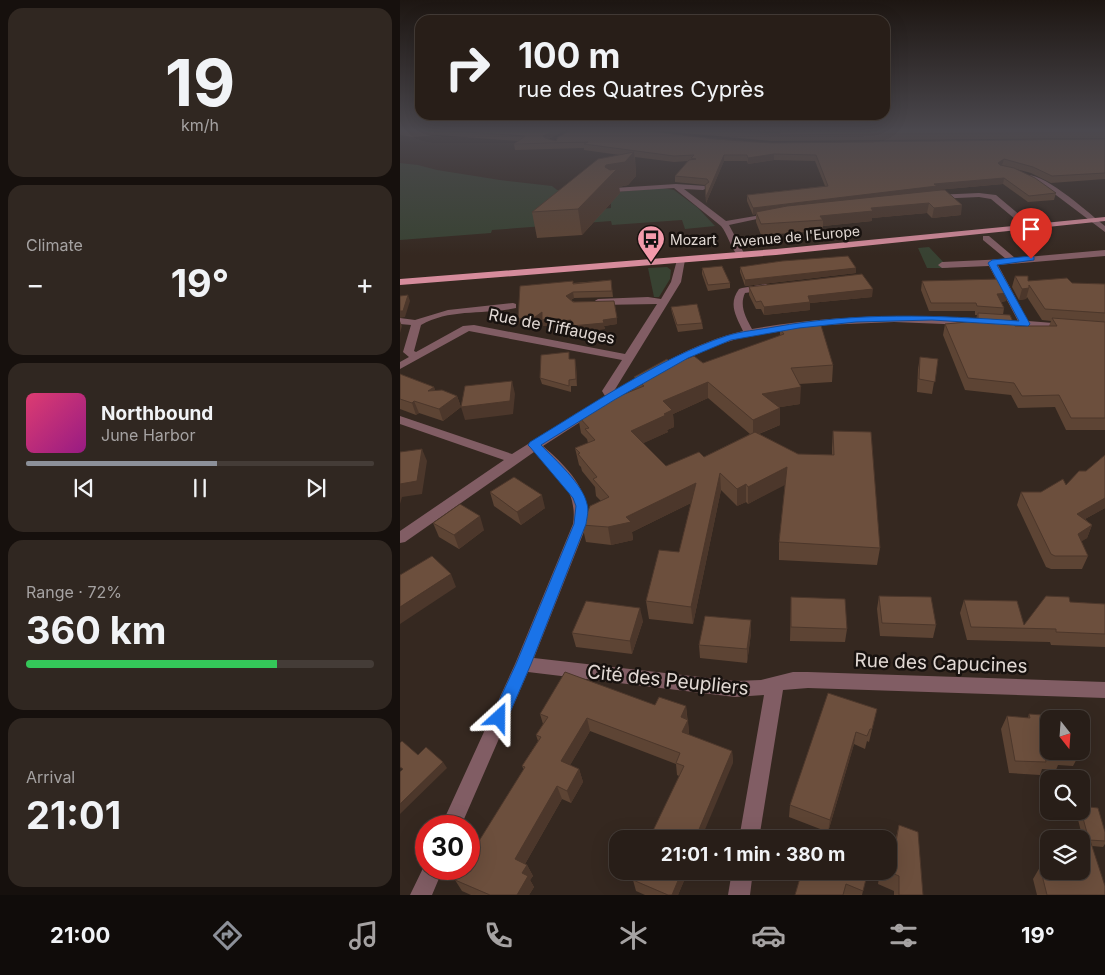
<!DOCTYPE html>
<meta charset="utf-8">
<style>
body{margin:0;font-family:Inter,sans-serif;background:#302721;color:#f1f3f6;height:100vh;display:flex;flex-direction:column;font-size:19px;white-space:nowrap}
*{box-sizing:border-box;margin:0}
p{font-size:16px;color:#a5a2a2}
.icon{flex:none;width:28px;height:28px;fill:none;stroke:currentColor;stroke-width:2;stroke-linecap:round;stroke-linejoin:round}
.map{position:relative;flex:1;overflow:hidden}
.sheet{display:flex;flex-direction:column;gap:8px;padding:8px;background:#16100d;width:400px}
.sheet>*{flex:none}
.hud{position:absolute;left:15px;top:15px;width:475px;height:105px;border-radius:15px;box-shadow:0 5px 20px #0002,0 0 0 1px #443c37;background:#281e18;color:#f1f3f6;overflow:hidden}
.needle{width:32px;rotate:163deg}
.fabs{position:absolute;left:640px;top:710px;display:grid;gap:10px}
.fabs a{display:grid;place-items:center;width:50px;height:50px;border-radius:10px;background:#281e18;box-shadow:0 5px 20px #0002,0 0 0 1px #443c37;font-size:25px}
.speed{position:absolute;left:15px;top:815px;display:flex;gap:10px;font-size:25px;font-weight:700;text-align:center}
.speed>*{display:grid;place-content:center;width:65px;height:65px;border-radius:50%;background:#281e18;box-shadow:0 5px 20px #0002,0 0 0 1px #443c37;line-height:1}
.speed .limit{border:8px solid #d22;background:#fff;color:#111}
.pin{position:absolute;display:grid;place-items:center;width:42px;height:42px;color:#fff;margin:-51px -21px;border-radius:50% 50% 50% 0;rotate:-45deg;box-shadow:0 0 5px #0007}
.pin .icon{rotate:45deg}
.me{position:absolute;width:55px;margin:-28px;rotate:24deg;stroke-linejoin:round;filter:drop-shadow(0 0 4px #0008)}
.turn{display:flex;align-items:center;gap:18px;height:105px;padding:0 20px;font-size:22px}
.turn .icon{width:65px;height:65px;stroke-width:2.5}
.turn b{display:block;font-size:35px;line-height:42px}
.big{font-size:38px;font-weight:700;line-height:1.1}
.sheet .tile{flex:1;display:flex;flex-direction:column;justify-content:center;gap:8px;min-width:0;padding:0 18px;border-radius:15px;background:#302721}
.sheet .dial{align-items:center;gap:0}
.dial b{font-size:65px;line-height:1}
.song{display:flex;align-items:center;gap:15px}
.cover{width:60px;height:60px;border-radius:8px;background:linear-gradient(135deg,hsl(340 70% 55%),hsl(310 70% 35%))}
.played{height:5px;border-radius:2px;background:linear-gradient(90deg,#8c9099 55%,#443c37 55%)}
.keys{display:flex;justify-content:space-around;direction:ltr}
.heat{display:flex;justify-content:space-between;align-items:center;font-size:28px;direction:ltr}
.charge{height:8px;border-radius:4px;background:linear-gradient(90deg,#34c759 72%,#443c37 0)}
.trip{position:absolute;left:209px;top:830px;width:288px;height:50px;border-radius:15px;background:#281e18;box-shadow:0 5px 20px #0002,0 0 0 1px #443c37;font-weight:700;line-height:50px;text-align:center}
.tab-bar{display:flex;height:80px;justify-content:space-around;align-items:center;background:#100c0a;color:#a5a2a2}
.tab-bar .icon{width:35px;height:35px}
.tab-bar .active{color:#8c9099}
.tab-bar b{font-size:22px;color:#f1f3f6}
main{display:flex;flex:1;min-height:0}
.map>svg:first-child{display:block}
.green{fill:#384232}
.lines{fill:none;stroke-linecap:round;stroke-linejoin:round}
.minor{fill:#815d64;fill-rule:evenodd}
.major{fill:#d68c9c;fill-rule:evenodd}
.wall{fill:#5d4434;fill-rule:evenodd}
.shaded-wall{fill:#4c372b}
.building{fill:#6c4f3d;stroke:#4c372b}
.route{fill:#1a73e8;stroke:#114b97}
.labels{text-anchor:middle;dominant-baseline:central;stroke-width:5;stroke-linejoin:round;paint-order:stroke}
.far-street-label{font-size:14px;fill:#e2d9d4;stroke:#18120f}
.far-poi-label{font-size:14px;fill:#e2d9d4;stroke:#18120f;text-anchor:start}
.street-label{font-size:16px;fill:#e2d9d4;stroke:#18120f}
.near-street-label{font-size:19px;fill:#e2d9d4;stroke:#18120f}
</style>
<main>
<section class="sheet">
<div class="tile dial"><b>19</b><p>km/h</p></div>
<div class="tile"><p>Climate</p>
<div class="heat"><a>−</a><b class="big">19°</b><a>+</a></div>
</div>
<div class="tile">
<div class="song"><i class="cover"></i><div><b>Northbound</b><p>June Harbor</p></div></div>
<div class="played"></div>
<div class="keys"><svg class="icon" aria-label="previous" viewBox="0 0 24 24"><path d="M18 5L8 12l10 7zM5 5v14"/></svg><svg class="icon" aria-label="pause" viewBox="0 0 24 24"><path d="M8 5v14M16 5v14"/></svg><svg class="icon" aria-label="next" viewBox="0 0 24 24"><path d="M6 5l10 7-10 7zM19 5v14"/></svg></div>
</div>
<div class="tile"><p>Range · 72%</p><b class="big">360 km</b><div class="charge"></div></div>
<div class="tile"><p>Arrival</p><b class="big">21:01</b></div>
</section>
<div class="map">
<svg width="705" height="895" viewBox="0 0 705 895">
<rect width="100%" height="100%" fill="#352820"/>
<g class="green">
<path d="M0 163 18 165 37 170 100 180 152 186 157 190 164 191 202 209 211 208V203L216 192 262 188 274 190 298 208 315 226 285 229 282 220 212 225 211 221 92 230 91 233 0 240Z"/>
<path d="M529 247 548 267 549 268H527L518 248Z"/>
<path d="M267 267 271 270 270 279 259 297H254L248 268Z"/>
</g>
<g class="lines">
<g class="minor">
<path d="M627 175C646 174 690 214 705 226V232L652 192 627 179Z"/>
<path d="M276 184 306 186 307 188 303 190 284 189 326 221 372 213 376 215 329 225 345 255 341 258C332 253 328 234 321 226L274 188 214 192 210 190 214 188Z"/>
<path d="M579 193 596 195 634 227 627 229 591 199 579 197 535 199 531 197 535 195Z"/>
<path d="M583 236H589L615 258 705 250V256L598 265 628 321 666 324 671 327 670 329 494 322 425 325 343 337 318 345 280 362 202 408 143 446C167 467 191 490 187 524L134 658 335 681 361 680 393 672H408L705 682V698L408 688 383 690 359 839H339L364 695 335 697 128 672 61 826H41L115 664 173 524C178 491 157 472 134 452L5 542 0 543V531L104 460 0 424V416L112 454 205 396 202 391 222 360 69 331 0 369V362L9 357 3 352 11 325 0 324V318L15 320 48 310 113 303 116 304V308C85 315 50 308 21 325L14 351 16 352 63 326 74 325 225 354 257 304 198 305 193 302 198 299 248 297 261 299 271 282 277 260 284 258 285 260 281 282 214 391C255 367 296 342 343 331 336 316 328 304 339 289L342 288 366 284 371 287 366 290 345 293C339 306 346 318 352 329 440 313 529 314 618 321L589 266 542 268 538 265 542 262 606 259 583 240Z"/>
<path d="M26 862V869H43L32 895H10Z"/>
<path d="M332 871H353L350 895H328Z"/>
</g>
<path class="major" d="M705 217V221L376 255 0 285V279L376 249Z"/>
</g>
<g class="wall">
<path d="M0 130H166L148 139 156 141 314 139 372 143 705 139V179L651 183 631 173 616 169 656 193 654 200 628 202 603 184 536 190 561 215 532 218 527 213 472 218V221L423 226 422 231 361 235 356 222V214L353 215 347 201V195L425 186 415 161 374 160 348 164 347 161H324L306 203 305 185 275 182V176L288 161 274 162 235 157 236 176 228 185 219 187 220 193 182 235 137 238 132 212 220 155 184 150V148L115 150 114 144 118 141 38 135 13 137 0 135Z"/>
<path d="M251 130H313L380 134 578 130H705V138L372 141Z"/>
<path d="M340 267 456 273 345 286 340 272Z"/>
<path d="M302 268 330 283V288L308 291 302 274Z"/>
<path d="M615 276 628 281 672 283 705 284V430H666L655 407 618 408 611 395 565 390 543 335 545 324 576 321 577 315H575V311H529L521 290 522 281 608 293 606 301 601 302 604 308 603 315 615 326H649L651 321 642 320 627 297 626 299 619 300 612 287Z"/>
<path d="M211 280 213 297 174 298 171 300 217 324 204 326 205 329 172 332 171 326 153 328 152 325 143 326 142 319 136 323 120 325 173 283Z"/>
<path d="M349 287 472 297 410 303V310L364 315 361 309H356L349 295Z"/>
<path d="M271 307 302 323 303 329 278 332 272 313Z"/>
<path d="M380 329 433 365 432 382 399 384 400 404 380 407V425L359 434 398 454 432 455V448L433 431 480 548 477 565 379 560V542L385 484 348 504 346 502 337 506 321 490 293 624 249 619 246 601 279 552 291 503 232 532 233 540 211 545 186 542 182 525 201 501 196 496 195 487 182 471 181 467 179 465 175 448 188 443 187 439 181 433 178 416 185 413V410L235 389 234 377 272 364 303 363 380 336ZM308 398 350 434 304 457 266 466 243 443 268 432 267 430 274 427 273 414Z"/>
<path d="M520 357 538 359 532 394 517 392 518 369Z"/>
<path d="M170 359 176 365 177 386H171V392L142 384 140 378Z"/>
<path d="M0 374 34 387 35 391 57 396 61 407 43 421 19 413 16 415 0 409Z"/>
<path d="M705 455V508L685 519 692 525 687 538 681 541 688 556 682 569H651L646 567 617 505 621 492H641L666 485 686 471Z"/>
<path d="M90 492 145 508 121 525 94 506Z"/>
<path d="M33 523 84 530 59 549 39 537Z"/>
<path d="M479 596 536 625 533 638 480 636 477 609Z"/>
<path d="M391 597 447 629 445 642 390 641Z"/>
<path d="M564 600 624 625 670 602 705 604V647L651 645 650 642 567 640 560 613Z"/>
<path d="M243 621 232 654 176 647 172 633Z"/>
<path d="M351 633 347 663 300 658 299 645Z"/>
<path d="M255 705 286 706 289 732 288 735 332 751 333 763 279 776 277 775 276 764 190 731 170 765 179 769 183 782 171 803 162 799 125 864 127 865 133 876 130 880 134 887 129 895H71L62 891 55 880 124 770 122 766 138 741 136 735 143 724 140 714Z"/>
<path d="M477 709 469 742 467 741 465 749 454 744 428 832 389 817 390 805Z"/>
<path d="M629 714 682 718 689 740 682 753H680L673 766 658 765 656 770 642 769 640 775 609 773 601 729 607 716 628 718ZM649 719H681V751H649Z"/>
<path d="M677 811H681L705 832V844L703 847 692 846 705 895H637L633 879 640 867H643L639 851 646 839H649V871L683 839 676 812Z"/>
<path d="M499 825 523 895H494V891L478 884 480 871H488Z"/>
<path d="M234 871H288L278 895H245L236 891 233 880Z"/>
<path d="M392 871H468L462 895H395L401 875Z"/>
</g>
<g class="shaded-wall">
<path d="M155 130H166L144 141 143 136Z"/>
<path d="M234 152 236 176 228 185 219 187 220 193 182 235 178 209 206 165Z"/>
<path d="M374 154V160L348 164V158Z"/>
<path d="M324 155V161L306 203V197Z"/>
<path d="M604 159 602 165 597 169 598 163Z"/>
<path d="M604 178 603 184 536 190V192L356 212V214L353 215V208L534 184Z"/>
<path d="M529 203 527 213 472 218V221L423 226V220L420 216 471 208Z"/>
<path d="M562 205 561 215 532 218 534 208Z"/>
<path d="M456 268V273L345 286V280Z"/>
<path d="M629 288 626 299 619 300 622 289Z"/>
<path d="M473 289 472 297 410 303V310L364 315V307L408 296Z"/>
<path d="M173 292 174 298 167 302 166 296Z"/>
<path d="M608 293 606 301 595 303 597 294Z"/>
<path d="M8 295 10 301 5 317 0 318V311Z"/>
<path d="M142 312 144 318 136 323 120 325 118 319Z"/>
<path d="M151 318 171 320 172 326 153 328 152 325 143 326 142 320Z"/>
<path d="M217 318V324L204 326 205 329 172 332 171 326 203 320Z"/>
<path d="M0 321 2 326 0 333Z"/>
<path d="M175 359 176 365 177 386 176 379Z"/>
<path d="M112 381 115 394 113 414 65 420 61 407Z"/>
<path d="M308 382V398L273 414 274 427 267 430 268 432 233 448 231 431 263 401Z"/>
<path d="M34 387 38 398 28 391Z"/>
<path d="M401 387 400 404 362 410V394Z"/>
<path d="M57 396 61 407 43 421 39 409Z"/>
<path d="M14 401 19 413 16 415 12 403Z"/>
<path d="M380 408V425L353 436V420Z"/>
<path d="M22 449 27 461 22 494 2 497 0 504V484Z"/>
<path d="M387 467V484L348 504V487Z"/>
<path d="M320 473 321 490 293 624 291 607Z"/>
<path d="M296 483 297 500 232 532 233 540 211 545 208 527 226 517Z"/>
<path d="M346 484V502L337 506V489Z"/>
<path d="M142 495 145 508 121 525 117 512Z"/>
<path d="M705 498V508L672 526 677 514Z"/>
<path d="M80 516 84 530 59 549 54 535Z"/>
<path d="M692 525 687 538 673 547 678 534Z"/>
<path d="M51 574 56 587 0 624V607Z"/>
<path d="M240 608 243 621 232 654 230 641Z"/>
<path d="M351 620V633L347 663V649Z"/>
<path d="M286 706 287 719 281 717Z"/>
<path d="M187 718 190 731 165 774 161 761Z"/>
<path d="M288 720 289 732 283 745 282 732Z"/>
<path d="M456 732 454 744 428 832 430 820Z"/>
<path d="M332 751 333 763 301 839H295Z"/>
<path d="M43 762 47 768 0 814V804Z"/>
<path d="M179 769 183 782 171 803 167 791Z"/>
<path d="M157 786 162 799 121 871 115 859Z"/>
<path d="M127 865 133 876 130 880 134 887 129 895H117L122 873Z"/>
<path d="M282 871H288L278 895H272Z"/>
</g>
<g class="building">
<path d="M3 130H36L11 131Z"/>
<path d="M36 130H155L143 136 145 138 156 141 158 137 171 130H241L314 139 372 143 705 139V173L652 176 633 167 604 159 598 163 600 165 614 168 635 178 656 193 629 196 604 178 534 184 537 186 353 208 347 195 428 186 416 155 374 154 348 158 347 155H324L306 197 305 185 309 182 307 179 275 176 289 160 296 159 291 158 294 155 274 156 184 144 188 142 114 144 125 136Z"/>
<path d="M310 130 380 134V132L579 130H578H705V132L372 135Z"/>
<path d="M234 152 225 162 206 165 205 167 210 170 217 169 178 209 132 212 198 159Z"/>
<path d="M541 190H545L562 205 534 208 529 203 471 208 473 211 420 216 423 220 361 224 356 212 387 206Z"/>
<path d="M448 256 456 268 345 280 340 267 382 261Z"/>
<path d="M322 266 330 283 308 285 302 268Z"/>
<path d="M462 274 473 289 408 296 410 302 364 307 361 301 356 302 349 287Z"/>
<path d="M615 276H628V281L667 278 672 283 705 284V313L645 309 629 285V288L622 289Z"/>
<path d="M600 279 608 293 597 294 604 308 577 306 576 303H531L522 281Z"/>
<path d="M211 280 212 291 173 292 166 296 173 302 214 301 217 318 203 320 204 323 171 326V320L152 322 151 318 142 320V312L135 317 118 319 120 286 173 281V284Z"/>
<path d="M8 295 3 311H0V296Z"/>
<path d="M297 304 302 323 277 325 271 307Z"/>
<path d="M578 313 610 315 615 326H657L652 318 705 322V418H671L659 395 622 396 614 383 568 378 545 324 578 321Z"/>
<path d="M420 322 433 365 391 368 401 387 362 394 380 408 353 420 308 382 263 401 272 410 264 414 266 415 231 431 266 466 299 452 304 457 355 432 398 454 434 455 433 431 471 432 480 548 379 542 387 467 348 487 346 484 337 489 320 473 291 607 246 601 259 550 279 552 296 483 226 517 231 522 208 527 182 525 190 506 209 497 193 479 197 477 178 454 180 453 175 448 195 440 185 429 189 428 178 416 187 412 185 410 244 386 234 377 267 359 272 364 294 356 303 363 384 334 380 329Z"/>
<path d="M169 352V359H175L176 379 169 380V386L140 378 141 355Z"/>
<path d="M520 357 538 359 535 382 519 379Z"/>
<path d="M0 374 34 387 28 391 42 390 57 396 39 409 14 401 12 403 0 399Z"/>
<path d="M112 381 110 401 61 407 65 386Z"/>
<path d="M22 449 17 481 0 484V452Z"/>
<path d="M705 455V498L677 514 692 525 678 534 688 556H655L651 554 621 492H641L663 479 666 485 679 471H686Z"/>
<path d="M114 477 142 495 117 512 90 492Z"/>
<path d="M60 504 80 516 54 535 33 523Z"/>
<path d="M32 556 51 574 0 607V575Z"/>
<path d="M479 596 531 597 536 625 482 623Z"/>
<path d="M646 596 669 597 670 602 705 604V634L656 632V629L571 627 564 600 617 601 624 625Z"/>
<path d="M391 597 445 599 447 629 391 627Z"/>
<path d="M186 601 240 608 230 641 172 633Z"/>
<path d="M305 616 351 620 347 649 299 645Z"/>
<path d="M165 672 255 705 259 697 286 706 281 717 288 720 282 732 332 751 295 839H249L284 766 276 763 280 753 187 718 161 761 179 769 167 791 157 786 115 859 127 865 122 873 128 876 117 895H90L55 880 62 869H69V857L125 767 122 766 141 737 136 735 148 717 140 714Z"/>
<path d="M428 693 477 709 472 729H470L467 736 456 732 430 820 390 805Z"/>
<path d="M629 714 682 718 689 740H681V719H649V751H679L680 753 661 752 662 757 645 756 646 762 615 761 607 716 630 718Z"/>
<path d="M2 741 18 755 26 747 43 762 0 804V772L3 769 0 767V743Z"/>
<path d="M681 806 698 808 705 832V841L689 840 681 811Z"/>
<path d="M499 825 518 832 523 895H499V876L487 871H488V839L496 842Z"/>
<path d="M646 839H649V849Z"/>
<path d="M681 839 690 840 705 886V895H647L640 867H649V871H681Z"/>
<path d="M234 871H282L272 895H268L233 880V873Z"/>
<path d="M402 871H468L463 891 446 884 443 895H395Z"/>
</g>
<linearGradient id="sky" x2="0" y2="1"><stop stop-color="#1d1612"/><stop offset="0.51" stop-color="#4b484e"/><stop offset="1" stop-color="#4b484e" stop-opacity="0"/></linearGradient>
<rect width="705" height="255" fill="url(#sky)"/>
<path class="route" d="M631 256 634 257V260L597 265 630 324 628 326 532 320 456 322 399 328 331 340 288 358 214 400 141 445C155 460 183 484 187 504 189 510 187 517 186 524L131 664 105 724 99 726 94 724 91 718 116 664 174 524 176 506 173 498 130 447 128 445 130 442C190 406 259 358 326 336 341 331 358 330 374 327 457 312 536 315 619 321L588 263 592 260Z"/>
<defs>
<g id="bus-pin" transform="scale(1.4375)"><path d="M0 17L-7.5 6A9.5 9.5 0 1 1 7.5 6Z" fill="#f39aab" stroke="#18120f"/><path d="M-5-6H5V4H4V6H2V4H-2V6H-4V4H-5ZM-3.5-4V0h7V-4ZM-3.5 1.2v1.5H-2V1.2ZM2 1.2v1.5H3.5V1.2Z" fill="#111"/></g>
</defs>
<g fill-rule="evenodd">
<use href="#bus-pin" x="251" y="239"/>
</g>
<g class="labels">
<g class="far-street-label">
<text transform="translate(396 236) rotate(-5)">Avenue de l'Europe</text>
</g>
<g class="far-poi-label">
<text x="270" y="239">Mozart</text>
</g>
<g class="street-label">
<text transform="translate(152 326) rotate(11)">Rue de Tiffauges</text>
</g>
<g class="near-street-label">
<text transform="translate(541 663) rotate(2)">Rue des Capucines</text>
<text transform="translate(268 680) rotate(6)">Cité des Peupliers</text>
</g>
</g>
</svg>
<div class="fabs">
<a><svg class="needle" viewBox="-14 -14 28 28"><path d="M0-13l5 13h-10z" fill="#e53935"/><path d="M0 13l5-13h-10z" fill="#a5a2a2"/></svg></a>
<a><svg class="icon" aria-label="search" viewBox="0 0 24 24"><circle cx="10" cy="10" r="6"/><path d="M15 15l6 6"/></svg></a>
<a><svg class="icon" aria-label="layers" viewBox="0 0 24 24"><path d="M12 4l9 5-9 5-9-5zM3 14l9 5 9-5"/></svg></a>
</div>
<div class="speed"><div class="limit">30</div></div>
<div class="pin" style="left:631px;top:259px;background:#d93025"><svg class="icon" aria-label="arrive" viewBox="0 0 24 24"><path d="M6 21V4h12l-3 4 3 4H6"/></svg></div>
<svg class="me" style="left:99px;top:718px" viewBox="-20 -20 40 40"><path d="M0-17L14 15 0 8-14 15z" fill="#1a73e8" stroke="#fff" stroke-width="4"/></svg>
<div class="trip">21:01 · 1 min · 380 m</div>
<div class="hud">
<div class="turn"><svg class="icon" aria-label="right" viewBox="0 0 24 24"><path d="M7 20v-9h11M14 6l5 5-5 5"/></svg><div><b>100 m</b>rue des Quatres Cyprès</div></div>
</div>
</div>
</main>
<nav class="tab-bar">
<b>21:00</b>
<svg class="icon active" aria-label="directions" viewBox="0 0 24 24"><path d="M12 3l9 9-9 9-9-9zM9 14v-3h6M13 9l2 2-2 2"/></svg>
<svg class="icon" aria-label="music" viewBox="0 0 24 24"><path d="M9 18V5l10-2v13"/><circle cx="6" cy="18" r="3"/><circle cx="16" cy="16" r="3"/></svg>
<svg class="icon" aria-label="phone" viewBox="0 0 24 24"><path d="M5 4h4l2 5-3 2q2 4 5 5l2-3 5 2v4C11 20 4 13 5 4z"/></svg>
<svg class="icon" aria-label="climate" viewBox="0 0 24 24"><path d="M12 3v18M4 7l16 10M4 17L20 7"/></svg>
<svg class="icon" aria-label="car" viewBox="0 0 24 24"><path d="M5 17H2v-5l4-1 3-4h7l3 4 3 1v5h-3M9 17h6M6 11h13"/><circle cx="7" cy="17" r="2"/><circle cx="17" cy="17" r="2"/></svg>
<svg class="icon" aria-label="filters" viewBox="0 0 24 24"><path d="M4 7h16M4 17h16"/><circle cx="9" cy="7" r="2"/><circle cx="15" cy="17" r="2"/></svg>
<b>19°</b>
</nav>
